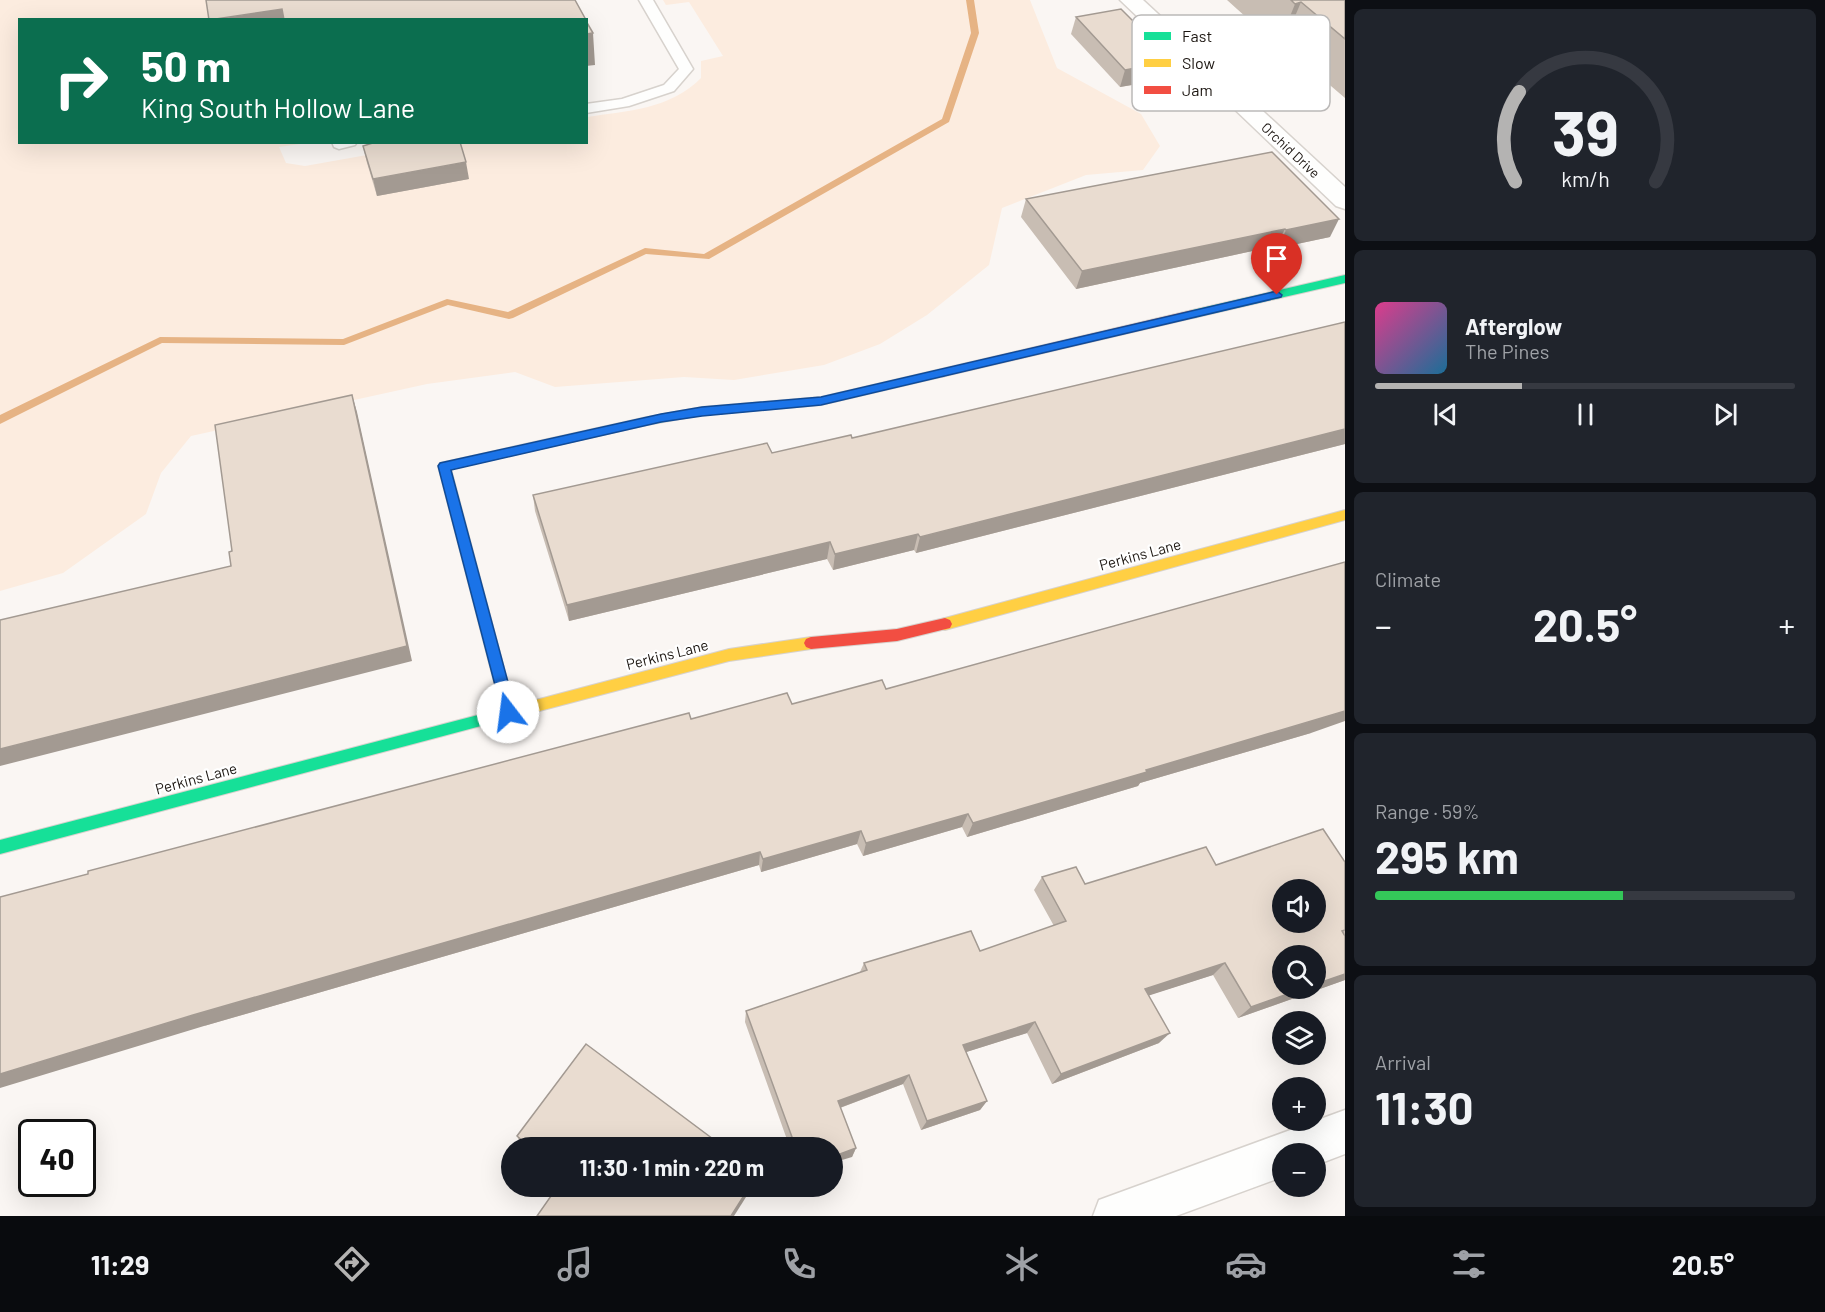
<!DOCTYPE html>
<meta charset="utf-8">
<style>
body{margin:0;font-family:Barlow,sans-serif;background:#20242c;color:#f1f3f6;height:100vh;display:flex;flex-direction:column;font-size:22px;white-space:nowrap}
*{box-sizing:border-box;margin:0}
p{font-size:20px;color:#9ea1a6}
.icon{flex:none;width:33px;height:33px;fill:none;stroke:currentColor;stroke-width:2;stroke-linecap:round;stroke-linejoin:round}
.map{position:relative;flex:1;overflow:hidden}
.sheet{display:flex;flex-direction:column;gap:9px;padding:9px;background:#0d0f14;width:480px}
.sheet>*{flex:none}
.hud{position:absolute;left:18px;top:18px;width:570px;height:126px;border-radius:0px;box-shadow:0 6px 24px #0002;background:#0b6e4f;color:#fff;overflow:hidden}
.tools{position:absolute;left:1272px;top:879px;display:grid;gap:12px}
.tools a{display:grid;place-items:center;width:54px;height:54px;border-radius:50%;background:#171b24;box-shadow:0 6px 24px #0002;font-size:30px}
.speed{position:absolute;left:18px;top:1119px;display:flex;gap:12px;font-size:30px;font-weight:700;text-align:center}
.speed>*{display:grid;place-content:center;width:78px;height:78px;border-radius:50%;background:#171b24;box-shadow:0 6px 24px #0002;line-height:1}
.speed .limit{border:3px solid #111;border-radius:9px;background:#fff;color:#111}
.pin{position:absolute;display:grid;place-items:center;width:51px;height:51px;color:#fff;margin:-62px -26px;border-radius:50% 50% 50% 0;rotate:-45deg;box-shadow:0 0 6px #0007}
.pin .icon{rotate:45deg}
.me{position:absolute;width:66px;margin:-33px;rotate:345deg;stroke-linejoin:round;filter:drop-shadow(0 0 4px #0008)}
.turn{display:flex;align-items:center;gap:21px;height:126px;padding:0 24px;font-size:27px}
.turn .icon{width:78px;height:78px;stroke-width:2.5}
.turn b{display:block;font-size:42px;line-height:51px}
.big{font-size:45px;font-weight:700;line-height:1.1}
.sheet .card{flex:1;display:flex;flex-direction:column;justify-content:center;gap:9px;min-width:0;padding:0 21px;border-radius:9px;background:#20242c}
.sheet .dial{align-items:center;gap:0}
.dial svg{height:156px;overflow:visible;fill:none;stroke:#363941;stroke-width:7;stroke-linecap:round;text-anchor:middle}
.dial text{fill:#f1f3f6;stroke:none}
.song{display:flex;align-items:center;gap:18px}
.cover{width:72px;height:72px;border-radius:9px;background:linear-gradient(135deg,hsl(330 70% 55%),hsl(200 70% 35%))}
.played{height:6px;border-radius:3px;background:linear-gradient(90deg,#b4b3b2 35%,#363941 35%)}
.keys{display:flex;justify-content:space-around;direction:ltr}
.heat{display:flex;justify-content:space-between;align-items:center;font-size:33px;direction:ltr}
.charge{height:9px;border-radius:4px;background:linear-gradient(90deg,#34c759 59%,#363941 0)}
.trip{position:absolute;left:501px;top:1137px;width:342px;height:60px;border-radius:30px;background:#171b24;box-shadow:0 6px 24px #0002;font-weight:700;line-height:60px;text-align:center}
.tabs{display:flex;height:96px;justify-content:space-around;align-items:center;background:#090b0e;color:#9ea1a6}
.tabs .icon{width:42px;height:42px}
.tabs .selected{color:#b4b3b2}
.tabs b{font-size:27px;color:#f1f3f6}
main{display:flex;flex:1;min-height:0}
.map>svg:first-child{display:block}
.green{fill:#fcecdf}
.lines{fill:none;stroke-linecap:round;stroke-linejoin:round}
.stream{fill:#e6b384;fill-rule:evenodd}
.lane-casing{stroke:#d7d2cd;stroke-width:3}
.street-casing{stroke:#d7d2cd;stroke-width:3}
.fast-casing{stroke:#d7d2cd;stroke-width:2}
.slow-casing{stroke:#d7d2cd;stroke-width:2}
.jam-casing{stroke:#d7d2cd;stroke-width:2}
.lane{fill:#fefefd;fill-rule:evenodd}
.street{fill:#fefefd;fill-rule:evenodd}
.fast{fill:#16e098;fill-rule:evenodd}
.slow{fill:#ffcf43;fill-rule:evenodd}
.jam{fill:#f24e42;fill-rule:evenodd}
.wall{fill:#c8bdb3}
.shaded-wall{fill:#a39a92}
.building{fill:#e9dcd0;stroke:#a39a92;stroke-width:1.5;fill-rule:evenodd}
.route{fill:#1a73e8;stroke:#114b97;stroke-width:1.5}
.labels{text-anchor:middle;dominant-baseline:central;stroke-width:4.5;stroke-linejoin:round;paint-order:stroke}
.far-street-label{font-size:14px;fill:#1c1611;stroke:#fff}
.street-label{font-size:15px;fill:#1c1611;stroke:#fff}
.key{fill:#fff;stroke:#bbb9b8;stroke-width:1.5}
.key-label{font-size:16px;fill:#1c1611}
</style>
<main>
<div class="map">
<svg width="1345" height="1216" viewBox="0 0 1345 1216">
<rect width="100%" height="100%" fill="#faf6f3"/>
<path class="green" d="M0 0H258L214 19 20 20V142L307 143 279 147 286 163 305 166 367 155 377 196 442 143 586 142 587 117C627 111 671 109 701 78V61L723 56 689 2 666 5 663 0H1030L1057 68 1141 114 1160 146 1143 170 1086 175 1002 208 989 265 927 315 880 344 824 365 734 380 684 377 555 387 515 372 427 384 191 436 161 473 146 514 63 573 0 591Z"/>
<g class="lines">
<path class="stream" d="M966 0H974L979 33 949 122 709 259 646 254 513 318 509 319 448 305 344 345 162 343 0 424V415L160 337 343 339 447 299 508 312 645 248 704 254 942 119 971 33Z"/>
<g class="lane-casing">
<g id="lane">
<path d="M639 0H653L693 69 674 91 629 106 586 113V104L622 99 664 85 679 69Z"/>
<path d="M332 142H357L355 145 339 149 334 147Z"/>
</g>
</g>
<g class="street-casing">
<g id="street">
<path d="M1120 0H1143L1345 187V209L1336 206Z"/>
<path d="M1345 1110V1154L1316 1165V1154H1282V1177L1176 1216H1093L1099 1200Z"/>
</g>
</g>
<g class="fast-casing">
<g id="fast">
<path d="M1345 275V283L1193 318 1187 314 1193 310Z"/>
<path d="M941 369 947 373 945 376 821 405 702 415 647 425 451 469 514 705 528 702 533 704 535 708 533 712 0 854V840L501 709 438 466 440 463 647 417 702 407 821 397Z"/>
</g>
</g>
<g class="slow-casing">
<g id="slow">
<path d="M1345 510V520L945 630 940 628 938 624 940 620 945 618Z"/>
<path d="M811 637 816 639 818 643 816 647 811 649 729 661 528 714 523 712 521 708 523 704 528 702 729 649Z"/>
</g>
</g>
<g class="jam-casing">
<g id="jam">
<path d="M1193 310 1199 314 1197 317 941 377 935 373 941 369Z"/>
<path d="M945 618 950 620 952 624 950 628 897 641 811 649 806 647 804 643 806 639 811 637 897 629Z"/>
</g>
</g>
<use href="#lane" class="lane"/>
<use href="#street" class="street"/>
<use href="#fast" class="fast"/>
<use href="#slow" class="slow"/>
<use href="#jam" class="jam"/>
</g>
<g class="wall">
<path d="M1227 0H1345V98L1283 45 1278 46Z"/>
<path d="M1076 17 1167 79 1120 87 1071 34Z"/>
<path d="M363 146 469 179 377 196 367 163Z"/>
<path d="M1272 152 1330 237 1278 248 1276 246 1076 289 1021 217 1026 199Z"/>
<path d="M1345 322V444L916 553 914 550 833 570 827 559 569 621 535 511 533 495 772 453 852 438Z"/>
<path d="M886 689 1311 733 1140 783 1138 786 967 837 962 827 863 856 857 844 761 872 759 865 204 1026 691 719 792 704Z"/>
<path d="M1345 862V980L1238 1018 1213 975 1149 995 1159 1043 1052 1084 1027 1033 966 1052 987 1101 980 1110 921 1130 903 1084 840 1108 856 1148 852 1157 832 1148H790L745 1022 746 1011 860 972 864 963 980 951 1054 926 1034 890 1042 877 1085 884 1216 865Z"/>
<path d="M517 1136 725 1148H524L521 1145Z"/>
</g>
<g class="shaded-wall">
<path d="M1301 2 1283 45 1278 46 1295 4Z"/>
<path d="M282 9 285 20H211Z"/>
<path d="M593 33 595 65 586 66V34Z"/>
<path d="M1173 61 1167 79 1120 87 1125 70Z"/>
<path d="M466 162 469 179 377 196 373 179Z"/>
<path d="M1339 219 1330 237 1278 248 1286 230Z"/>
<path d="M1285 229 1276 246 1076 289 1082 271Z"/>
<path d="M352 395 357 412 412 661 0 766V749L407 646Z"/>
<path d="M1345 429V444L916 553 920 537Z"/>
<path d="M918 534 914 550 833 570 835 554Z"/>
<path d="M830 542 827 559 569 621 567 605Z"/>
<path d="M1345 711V721L1311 733 1140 783 1138 786 967 837 973 823 1146 770Z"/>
<path d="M968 814 962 827 863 856 866 843Z"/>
<path d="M861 831 857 844 761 872 763 859Z"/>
<path d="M760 852 759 865 204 1026 0 1088V1074L193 1015Z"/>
<path d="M1225 963 1213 975 1135 1000 1145 989Z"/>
<path d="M1345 974V980L1238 1018 1251 1007 1304 988H1316V984Z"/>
<path d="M1035 1022 1027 1033 957 1055 963 1045Z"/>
<path d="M1170 1033 1159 1043 1052 1084 1061 1074Z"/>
<path d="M909 1075 903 1084 834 1110 838 1101Z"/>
<path d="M987 1101 980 1110 921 1130 927 1121Z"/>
<path d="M856 1148 852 1157 832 1163V1157Z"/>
<path d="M750 1186H753L734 1216H731Z"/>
</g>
<g class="building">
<path d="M206 0H575L586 20H284L282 9 209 20Z"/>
<path d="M1291 0H1345V39L1301 2 1295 4Z"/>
<path d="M1121 9 1173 61 1125 70 1076 17Z"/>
<path d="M586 21 593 33 586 34Z"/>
<path d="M376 142H460L466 162 373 179 363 146Z"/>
<path d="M1272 152 1339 219 1286 230 1285 229 1082 271 1026 199Z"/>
<path d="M1345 322V429L920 537 918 534 835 554 830 542 567 605 533 495 767 443 772 453 851 435 852 438Z"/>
<path d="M352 395 407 646 0 749V620L231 566 229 552 232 551 215 425Z"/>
<path d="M1345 562V711L1146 770 1147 772 973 823 968 814 866 843 861 831 763 859 760 852 193 1015 0 1074V897L88 874V871L689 713 691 719 787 693 792 704 882 680 886 689Z"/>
<path d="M1323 829 1345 862V930L1342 931 1345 936V974L1316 984V956H1282V988H1304L1251 1007 1225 963 1145 989 1170 1033 1061 1074 1035 1022 963 1045 987 1101 927 1121 909 1075 838 1101 856 1148 832 1157V1148H796L746 1011 867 970 864 963 971 931 980 951 1066 921 1042 877 1076 867 1085 884 1206 847 1216 865ZM1282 890H1316V922H1282Z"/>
<path d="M586 1044 725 1148H531L517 1136Z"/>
<path d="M558 1186H750L731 1216H537Z"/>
</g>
<path class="route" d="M1277 291 1282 295 1281 297 821 405 702 416 661 422 451 470 516 712 514 716 508 718 503 716 438 466 440 463 661 414 702 407 821 397Z"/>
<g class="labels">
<g class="far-street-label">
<text transform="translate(1291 150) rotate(43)">Orchid Drive</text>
</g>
<g class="street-label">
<text transform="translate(1140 554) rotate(-15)">Perkins Lane</text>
<text transform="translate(667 654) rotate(-14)">Perkins Lane</text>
<text transform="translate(196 778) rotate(-15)">Perkins Lane</text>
</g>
</g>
<rect x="1132" y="15" width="198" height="96" rx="9" class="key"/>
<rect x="1144" y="32" width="27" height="8" fill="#16e098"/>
<rect x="1144" y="59" width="27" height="8" fill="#ffcf43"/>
<rect x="1144" y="86" width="27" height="8" fill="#f24e42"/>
<g class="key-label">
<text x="1182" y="42">Fast</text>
<text x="1182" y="69">Slow</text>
<text x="1182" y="96">Jam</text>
</g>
</svg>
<div class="tools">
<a><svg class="icon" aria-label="sound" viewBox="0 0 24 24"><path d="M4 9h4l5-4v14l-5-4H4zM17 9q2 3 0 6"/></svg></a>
<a><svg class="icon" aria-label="search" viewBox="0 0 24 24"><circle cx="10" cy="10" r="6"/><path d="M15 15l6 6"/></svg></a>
<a><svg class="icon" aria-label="layers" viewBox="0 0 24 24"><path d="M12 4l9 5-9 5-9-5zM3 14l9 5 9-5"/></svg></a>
<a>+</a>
<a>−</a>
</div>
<div class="speed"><div class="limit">40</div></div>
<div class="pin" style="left:1277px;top:295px;background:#d93025"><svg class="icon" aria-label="arrive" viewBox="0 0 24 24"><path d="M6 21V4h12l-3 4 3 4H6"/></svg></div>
<svg class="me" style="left:508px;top:712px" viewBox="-20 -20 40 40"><circle r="19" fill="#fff"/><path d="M0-13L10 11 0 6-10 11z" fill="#1a73e8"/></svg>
<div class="trip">11:30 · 1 min · 220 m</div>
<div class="hud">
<div class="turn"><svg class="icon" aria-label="right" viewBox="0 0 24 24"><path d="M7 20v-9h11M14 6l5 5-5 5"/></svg><div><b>50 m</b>King South Hollow Lane</div></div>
</div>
</div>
<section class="sheet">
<div class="card dial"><svg viewBox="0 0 100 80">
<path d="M14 69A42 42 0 1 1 86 69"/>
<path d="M14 69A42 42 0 0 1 16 23" stroke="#b4b3b2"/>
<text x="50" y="56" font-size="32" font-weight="700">39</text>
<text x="50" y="72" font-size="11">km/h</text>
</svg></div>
<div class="card">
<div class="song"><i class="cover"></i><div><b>Afterglow</b><p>The Pines</p></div></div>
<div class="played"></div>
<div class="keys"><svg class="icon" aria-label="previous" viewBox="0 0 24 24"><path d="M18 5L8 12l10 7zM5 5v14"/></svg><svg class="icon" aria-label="pause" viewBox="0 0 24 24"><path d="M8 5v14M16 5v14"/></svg><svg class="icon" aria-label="next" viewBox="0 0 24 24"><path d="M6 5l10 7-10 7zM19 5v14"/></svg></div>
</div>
<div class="card"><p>Climate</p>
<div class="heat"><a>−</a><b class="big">20.5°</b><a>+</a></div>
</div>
<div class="card"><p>Range · 59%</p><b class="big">295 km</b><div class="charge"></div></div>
<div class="card"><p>Arrival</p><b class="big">11:30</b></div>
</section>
</main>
<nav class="tabs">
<b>11:29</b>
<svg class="icon selected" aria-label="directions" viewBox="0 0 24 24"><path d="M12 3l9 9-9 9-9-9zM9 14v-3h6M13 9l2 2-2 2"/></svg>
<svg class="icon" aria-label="music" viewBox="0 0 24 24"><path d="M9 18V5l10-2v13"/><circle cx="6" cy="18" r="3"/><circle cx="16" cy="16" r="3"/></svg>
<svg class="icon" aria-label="phone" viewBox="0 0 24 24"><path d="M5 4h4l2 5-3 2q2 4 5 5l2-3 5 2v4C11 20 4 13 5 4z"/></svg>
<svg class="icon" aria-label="climate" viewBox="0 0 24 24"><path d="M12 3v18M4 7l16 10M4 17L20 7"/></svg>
<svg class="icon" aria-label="car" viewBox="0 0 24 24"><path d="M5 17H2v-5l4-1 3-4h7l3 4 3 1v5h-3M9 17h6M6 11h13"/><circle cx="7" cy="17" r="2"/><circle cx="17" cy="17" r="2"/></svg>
<svg class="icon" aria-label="filters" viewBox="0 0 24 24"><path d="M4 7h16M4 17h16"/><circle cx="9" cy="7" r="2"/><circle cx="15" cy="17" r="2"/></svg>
<b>20.5°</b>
</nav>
